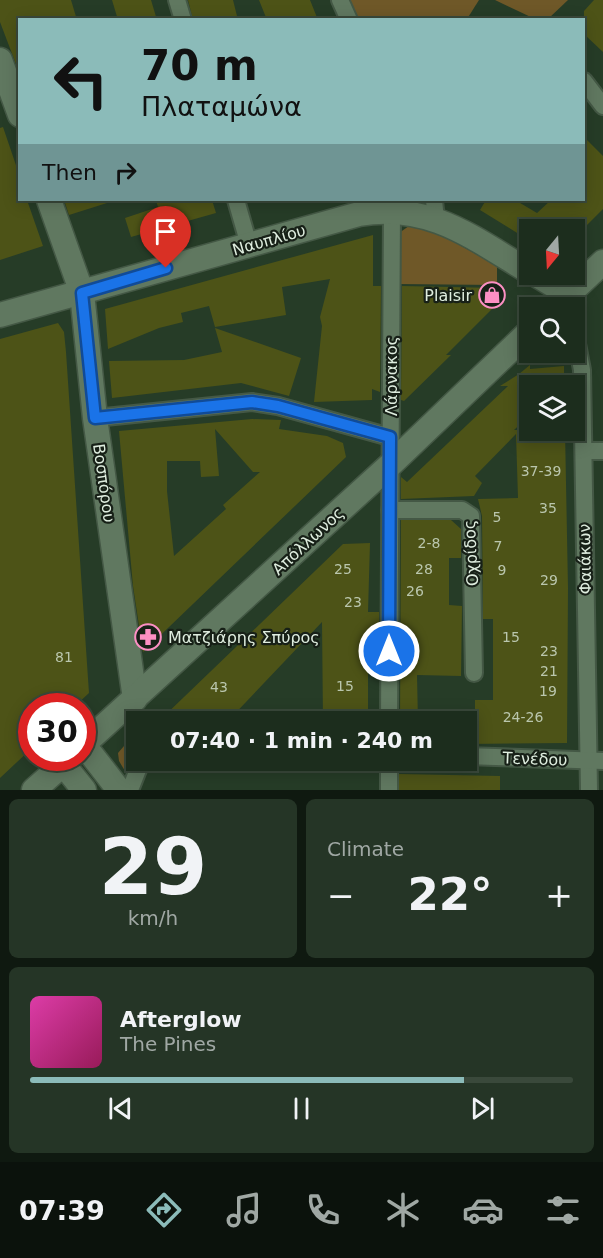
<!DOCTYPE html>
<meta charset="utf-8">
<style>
body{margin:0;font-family:"DejaVu Sans",sans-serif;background:#253526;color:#f1f3f6;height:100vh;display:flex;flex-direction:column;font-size:22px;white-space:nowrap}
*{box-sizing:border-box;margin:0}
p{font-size:20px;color:#a0a8a4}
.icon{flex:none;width:33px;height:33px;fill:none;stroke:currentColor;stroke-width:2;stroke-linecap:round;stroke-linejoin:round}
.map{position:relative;height:790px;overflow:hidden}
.side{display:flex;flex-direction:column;gap:9px;padding:9px;background:#0f1910;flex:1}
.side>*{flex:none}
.top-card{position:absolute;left:18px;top:18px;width:567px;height:183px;border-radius:0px;box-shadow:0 3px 15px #0003,0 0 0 2px #3a493b;background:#8bbbb9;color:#111;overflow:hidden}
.needle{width:39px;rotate:198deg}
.fabs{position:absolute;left:519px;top:219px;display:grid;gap:12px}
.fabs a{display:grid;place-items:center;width:66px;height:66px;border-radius:0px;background:#1c2d1d;box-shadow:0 3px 15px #0003,0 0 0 2px #3a493b;font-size:30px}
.speed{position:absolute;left:18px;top:693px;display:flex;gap:12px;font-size:30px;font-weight:700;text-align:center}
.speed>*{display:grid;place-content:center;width:78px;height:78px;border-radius:50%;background:#1c2d1d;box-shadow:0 3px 15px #0003,0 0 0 2px #3a493b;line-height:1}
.speed .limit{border:9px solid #d22;background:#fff;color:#111}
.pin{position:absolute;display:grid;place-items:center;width:51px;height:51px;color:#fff;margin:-62px -26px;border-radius:50% 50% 50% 0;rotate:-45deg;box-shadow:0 0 6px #0007}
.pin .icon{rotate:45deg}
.me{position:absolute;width:66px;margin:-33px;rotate:0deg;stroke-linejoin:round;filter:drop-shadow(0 0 4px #0008)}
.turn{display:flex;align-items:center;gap:21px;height:126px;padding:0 24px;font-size:27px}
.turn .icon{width:78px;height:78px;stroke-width:2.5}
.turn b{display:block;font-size:42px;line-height:51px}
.then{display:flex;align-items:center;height:57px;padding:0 24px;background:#0003;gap:12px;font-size:22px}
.big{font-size:45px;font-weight:800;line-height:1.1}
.side .tile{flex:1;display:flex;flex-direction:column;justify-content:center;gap:9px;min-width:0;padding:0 21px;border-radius:9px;background:#253526}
.side .dial{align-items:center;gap:0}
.dial b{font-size:78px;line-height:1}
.song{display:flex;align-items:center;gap:18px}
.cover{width:72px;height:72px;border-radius:9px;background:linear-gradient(135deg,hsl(320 70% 55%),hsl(330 70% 35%))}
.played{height:6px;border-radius:3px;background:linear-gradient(90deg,#8bbbb9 80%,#3a493b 80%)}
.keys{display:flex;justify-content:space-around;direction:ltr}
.heat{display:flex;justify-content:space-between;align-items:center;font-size:33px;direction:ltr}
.side .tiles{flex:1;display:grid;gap:9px;grid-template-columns:1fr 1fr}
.tile:last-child{grid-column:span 2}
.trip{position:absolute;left:126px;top:711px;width:351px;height:60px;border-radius:0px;background:#1c2d1d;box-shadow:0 3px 15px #0003,0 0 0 2px #3a493b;font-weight:800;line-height:60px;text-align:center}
.dock{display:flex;height:96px;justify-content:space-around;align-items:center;background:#0b120c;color:#a0a8a4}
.dock .icon{width:42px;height:42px}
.dock .current{color:#8bbbb9}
.dock b{font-size:27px;color:#f1f3f6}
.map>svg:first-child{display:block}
.green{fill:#6f5828}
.building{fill:#4d5317;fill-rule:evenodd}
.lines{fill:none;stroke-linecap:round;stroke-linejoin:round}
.street-casing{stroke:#445845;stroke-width:20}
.secondary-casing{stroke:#445845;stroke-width:27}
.street{stroke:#607860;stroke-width:16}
.secondary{stroke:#607860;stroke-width:24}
.route-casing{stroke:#114b97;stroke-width:15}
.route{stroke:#1a73e8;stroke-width:10}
.labels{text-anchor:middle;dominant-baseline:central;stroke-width:4.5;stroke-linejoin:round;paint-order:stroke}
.number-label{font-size:14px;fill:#bac6ad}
.street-label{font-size:16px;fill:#dfeddf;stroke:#172017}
.poi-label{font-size:16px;fill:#dfeddf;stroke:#172017;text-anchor:end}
</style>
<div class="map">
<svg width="603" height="790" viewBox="0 0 603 790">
<rect width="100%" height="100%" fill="#263c27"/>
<g class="green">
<path d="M350 0H479L467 19 359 20Z"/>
<path d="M495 0H568L548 19H535Z"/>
<path d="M424 225 497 266V285L397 284 399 233 409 226Z"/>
<path d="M136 732V759L125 771 119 761 118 753Z"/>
</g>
<g class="building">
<path d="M0 0H71L77 20H20L19 72 0 22Z"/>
<path d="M112 0H151L157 20H118Z"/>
<path d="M188 0H233L238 20H193Z"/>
<path d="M259 0H310L318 20H267Z"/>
<path d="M594 0H603V52L584 34V11Z"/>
<path d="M3 127 20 177V200H27L43 246 0 260V128Z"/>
<path d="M584 137 603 156V209L582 230H530V241L480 210 486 200H515L537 213 551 200H584Z"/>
<path d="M64 200H106L107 203 69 215Z"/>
<path d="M156 200H212L216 213 131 237 125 218 158 207Z"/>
<path d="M373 235V286H381L380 392 372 389V400L314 402 322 326 320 317 330 279 282 287 286 315 215 327 209 306 181 313 183 322 159 328 108 349 105 309Z"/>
<path d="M402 286 498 288V303L446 355H451L404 401 401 400Z"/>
<path d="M58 323 64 332 66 352 89 693 75 706H32V748L0 778V339Z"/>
<path d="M215 328 301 358 289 396 241 383 112 398 109 361 184 360 222 352Z"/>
<path d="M530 365V369L564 366V386H530V415L514 430H565L568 588 567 743 466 744V710L475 709V700H493V619H483L482 516 478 499 518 498 516 434 475 476 482 483 474 496 401 499V477L407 482 508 386H500L519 374Z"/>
<path d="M252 419 281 420 279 429 327 436 343 443 346 457 143 652 133 586 119 431ZM215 429 253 472H260L223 505 226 509 174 556 167 491V461H200L201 477 219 476Z"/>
<path d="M401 520H451L461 529V558H449V605L462 606 461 676 417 675 418 722H400Z"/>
<path d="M370 543 368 612H379V657H368V722H323L322 622 227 722H158L343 544Z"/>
<path d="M399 774 500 776V790H399Z"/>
</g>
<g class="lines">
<g class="street-casing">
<g id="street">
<path d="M177 0 183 20"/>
<path d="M340 0 349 20"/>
<path d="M584 81 603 106"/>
<path d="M236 200 249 245"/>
<path d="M434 200 436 220"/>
<path d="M574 328 582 370 589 790"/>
<path d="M95 418 252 402 278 406 390 437"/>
<path d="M584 451H603"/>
<path d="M390 510H462L471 516 474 673"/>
<path d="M389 722 392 211"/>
<path d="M466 756 603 761"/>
<path d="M389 760V790"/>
<path d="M130 790 139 767 148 760"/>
</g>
</g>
<g class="secondary-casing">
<g id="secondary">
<path d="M0 60 20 115"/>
<path d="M49 200 82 293 95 418 135 699"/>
<path d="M535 274 568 294"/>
<path d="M554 308 603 262"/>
<path d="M0 315 359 214C429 202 473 238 530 272"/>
<path d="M84 745 119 790"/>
<path d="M82 746 390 465 530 331"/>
<path d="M63 764 84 790"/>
<path d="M34 790 70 758"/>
</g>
</g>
<use href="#street" class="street"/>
<use href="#secondary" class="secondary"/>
</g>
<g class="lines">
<g class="route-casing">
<path id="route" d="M166 268 82 293 95 418 252 402 278 406 390 437 389 651"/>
</g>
<use href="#route" class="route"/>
</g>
<defs>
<g id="shop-ring" transform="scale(1.35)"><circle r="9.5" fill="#172017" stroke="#fc8fc3" stroke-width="1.5"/><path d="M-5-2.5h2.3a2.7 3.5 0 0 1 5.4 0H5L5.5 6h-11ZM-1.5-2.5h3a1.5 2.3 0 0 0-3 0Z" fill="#fc8fc3"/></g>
<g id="pharmacy-ring" transform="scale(1.35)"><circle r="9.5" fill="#172017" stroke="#fc8fc3" stroke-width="1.5"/><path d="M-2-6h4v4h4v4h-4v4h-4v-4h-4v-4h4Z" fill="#fc8fc3"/></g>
</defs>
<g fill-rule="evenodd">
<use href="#shop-ring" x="492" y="295"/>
<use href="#pharmacy-ring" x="148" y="637"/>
</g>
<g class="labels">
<g class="number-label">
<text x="541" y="471">37-39</text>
<text x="548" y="508">35</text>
<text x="497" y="517">5</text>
<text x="429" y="543">2-8</text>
<text x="498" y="546">7</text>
<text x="343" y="569">25</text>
<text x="424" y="569">28</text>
<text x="502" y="570">9</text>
<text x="549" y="580">29</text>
<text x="415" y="591">26</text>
<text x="353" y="602">23</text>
<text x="511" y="637">15</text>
<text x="549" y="651">23</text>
<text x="64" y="657">81</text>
<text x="549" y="671">21</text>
<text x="345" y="686">15</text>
<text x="219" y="687">43</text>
<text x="548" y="691">19</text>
<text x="523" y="717">24-26</text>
</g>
<g class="street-label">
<text transform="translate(269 240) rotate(-16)">Ναυπλίου</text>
<text transform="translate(391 376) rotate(-90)">Λάρνακος</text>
<text transform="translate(104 483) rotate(82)">Βοσπόρου</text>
<text transform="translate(308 541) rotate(-43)">Απόλλωνος</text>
<text transform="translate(471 553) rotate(-93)">Οχρίδος</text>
<text transform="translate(585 559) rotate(-91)">Φαιάκων</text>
<text transform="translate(535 759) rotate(2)">Τενέδου</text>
</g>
<g class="poi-label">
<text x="472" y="295">Plaisir</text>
<text x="168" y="637" text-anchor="start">Ματζιάρης Σπύρος</text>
</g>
</g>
</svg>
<div class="fabs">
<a><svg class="needle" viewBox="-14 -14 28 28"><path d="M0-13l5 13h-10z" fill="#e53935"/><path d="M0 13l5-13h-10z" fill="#a0a8a4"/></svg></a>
<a><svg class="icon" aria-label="search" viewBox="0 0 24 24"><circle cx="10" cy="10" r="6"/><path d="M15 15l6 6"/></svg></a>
<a><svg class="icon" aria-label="layers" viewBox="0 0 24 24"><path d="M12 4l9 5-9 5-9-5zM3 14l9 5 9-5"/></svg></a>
</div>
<div class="speed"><div class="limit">30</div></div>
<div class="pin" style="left:166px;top:268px;background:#d93025"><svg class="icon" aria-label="arrive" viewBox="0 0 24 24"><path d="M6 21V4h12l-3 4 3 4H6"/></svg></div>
<svg class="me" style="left:389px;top:651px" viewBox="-20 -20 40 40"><circle r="17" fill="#1a73e8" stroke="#fff" stroke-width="3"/><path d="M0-11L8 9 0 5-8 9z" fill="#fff"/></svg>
<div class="trip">07:40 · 1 min · 240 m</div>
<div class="top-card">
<div class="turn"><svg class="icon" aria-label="left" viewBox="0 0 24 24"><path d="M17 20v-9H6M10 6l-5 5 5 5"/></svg><div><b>70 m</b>Πλαταμώνα</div></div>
<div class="then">Then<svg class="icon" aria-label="right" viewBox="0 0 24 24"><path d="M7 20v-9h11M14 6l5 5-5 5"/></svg></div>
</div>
</div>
<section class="side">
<div class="tiles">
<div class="tile dial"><b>29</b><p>km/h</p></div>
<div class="tile"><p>Climate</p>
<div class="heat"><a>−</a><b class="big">22°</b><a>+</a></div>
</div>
<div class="tile">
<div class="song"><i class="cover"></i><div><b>Afterglow</b><p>The Pines</p></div></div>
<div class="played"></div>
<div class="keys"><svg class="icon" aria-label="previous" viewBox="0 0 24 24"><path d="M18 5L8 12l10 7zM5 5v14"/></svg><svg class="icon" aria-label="pause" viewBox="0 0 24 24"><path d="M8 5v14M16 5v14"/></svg><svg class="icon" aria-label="next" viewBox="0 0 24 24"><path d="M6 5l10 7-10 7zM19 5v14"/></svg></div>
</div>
</div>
</section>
<nav class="dock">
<b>07:39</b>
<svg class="icon current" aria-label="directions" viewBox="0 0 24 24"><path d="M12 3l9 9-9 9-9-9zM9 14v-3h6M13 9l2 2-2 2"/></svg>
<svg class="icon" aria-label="music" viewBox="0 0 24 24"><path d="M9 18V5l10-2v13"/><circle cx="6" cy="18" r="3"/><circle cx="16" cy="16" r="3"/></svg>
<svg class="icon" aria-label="phone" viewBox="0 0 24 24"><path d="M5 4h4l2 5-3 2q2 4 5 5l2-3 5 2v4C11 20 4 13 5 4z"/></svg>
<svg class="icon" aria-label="climate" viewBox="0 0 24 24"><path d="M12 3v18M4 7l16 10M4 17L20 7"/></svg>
<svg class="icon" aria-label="car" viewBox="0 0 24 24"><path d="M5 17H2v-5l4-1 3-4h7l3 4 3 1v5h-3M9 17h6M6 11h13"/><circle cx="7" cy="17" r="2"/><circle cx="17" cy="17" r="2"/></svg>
<svg class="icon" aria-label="filters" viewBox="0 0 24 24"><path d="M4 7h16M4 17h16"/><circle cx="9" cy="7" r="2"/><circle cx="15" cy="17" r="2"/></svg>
</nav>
